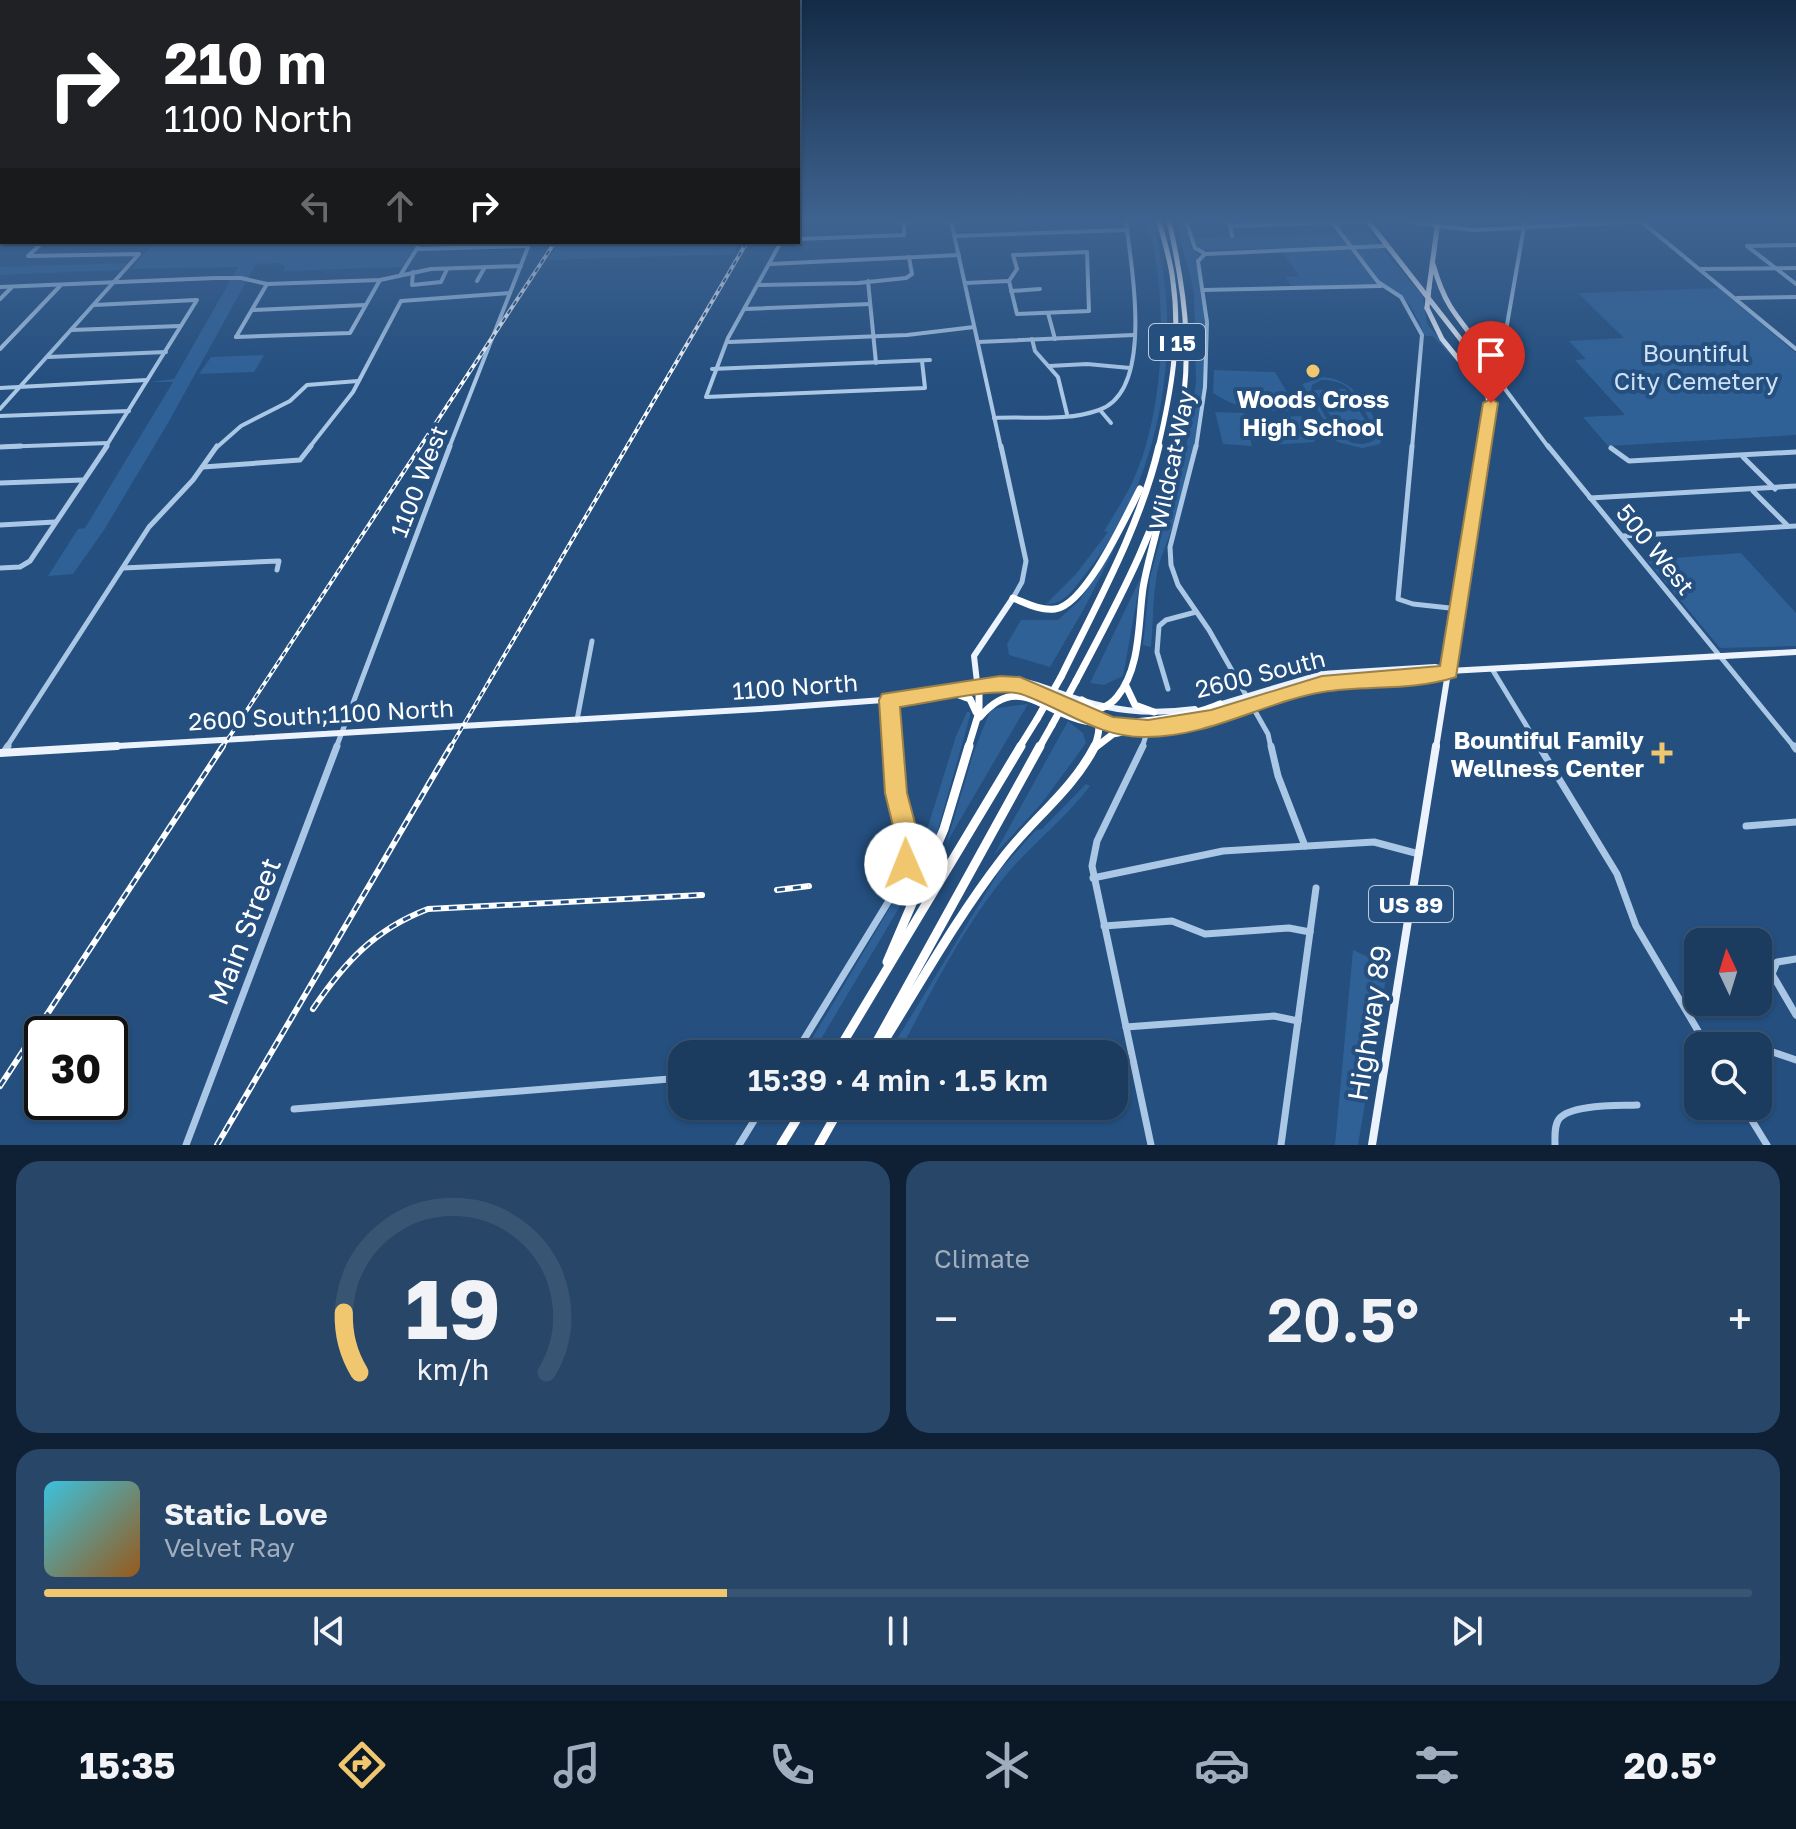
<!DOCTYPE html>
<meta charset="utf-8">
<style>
body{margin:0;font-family:"Golos Text",sans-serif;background:#284668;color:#f1f3f6;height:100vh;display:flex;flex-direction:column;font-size:30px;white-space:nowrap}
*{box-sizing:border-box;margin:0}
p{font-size:26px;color:#a0adbd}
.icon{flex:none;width:44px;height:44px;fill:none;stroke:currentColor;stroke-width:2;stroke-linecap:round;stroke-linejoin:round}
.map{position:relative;height:1145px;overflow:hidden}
.sheet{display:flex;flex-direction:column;gap:16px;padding:16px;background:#0f2034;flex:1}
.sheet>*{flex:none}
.hud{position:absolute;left:0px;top:0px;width:800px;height:244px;box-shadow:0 2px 6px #0004,0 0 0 2px #395574;background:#202124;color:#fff;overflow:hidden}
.needle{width:52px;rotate:356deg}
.controls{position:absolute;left:1684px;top:928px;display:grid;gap:16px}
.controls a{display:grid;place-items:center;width:88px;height:88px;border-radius:16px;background:#1b3b5f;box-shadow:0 2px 6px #0004,0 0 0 2px #395574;font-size:40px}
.speed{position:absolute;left:24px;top:1016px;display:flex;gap:16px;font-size:40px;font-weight:700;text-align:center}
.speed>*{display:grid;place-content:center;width:104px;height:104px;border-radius:50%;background:#1b3b5f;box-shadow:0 2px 6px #0004,0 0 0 2px #395574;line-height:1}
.speed .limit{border:4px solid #111;border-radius:12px;background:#fff;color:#111}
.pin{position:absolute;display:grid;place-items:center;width:68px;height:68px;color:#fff;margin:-82px -34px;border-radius:50% 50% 50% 0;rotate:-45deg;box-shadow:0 0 8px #0007}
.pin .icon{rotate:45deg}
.me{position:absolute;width:88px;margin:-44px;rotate:359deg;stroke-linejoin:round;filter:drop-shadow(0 0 6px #0008)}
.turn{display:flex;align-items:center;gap:28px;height:168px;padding:0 32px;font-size:36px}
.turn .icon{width:104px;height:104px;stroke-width:2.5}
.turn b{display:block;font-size:56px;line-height:68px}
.lanes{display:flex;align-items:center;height:76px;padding:0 32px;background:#0003;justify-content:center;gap:40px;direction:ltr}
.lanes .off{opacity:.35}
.big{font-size:60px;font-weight:600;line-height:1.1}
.sheet .widget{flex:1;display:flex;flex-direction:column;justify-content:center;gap:12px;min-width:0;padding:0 28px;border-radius:24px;background:#284668}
.sheet .dial{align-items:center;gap:0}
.dial svg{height:208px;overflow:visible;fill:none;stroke:#395574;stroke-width:7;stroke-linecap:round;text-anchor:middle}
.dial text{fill:#f1f3f6;stroke:none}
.song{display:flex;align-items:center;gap:24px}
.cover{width:96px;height:96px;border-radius:12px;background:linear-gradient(135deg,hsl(190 70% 55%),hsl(30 70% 35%))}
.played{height:8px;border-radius:4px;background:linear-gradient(90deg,#f0c76e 40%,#395574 40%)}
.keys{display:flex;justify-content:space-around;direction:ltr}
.heat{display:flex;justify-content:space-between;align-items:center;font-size:44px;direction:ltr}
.sheet .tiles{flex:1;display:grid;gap:16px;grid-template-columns:1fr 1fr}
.widget:last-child{grid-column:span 2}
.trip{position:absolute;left:668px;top:1040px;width:460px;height:80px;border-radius:24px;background:#1b3b5f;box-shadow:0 2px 6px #0004,0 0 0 2px #395574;font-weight:600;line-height:80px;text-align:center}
.dock{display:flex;height:128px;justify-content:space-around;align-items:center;background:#0b1826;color:#a0adbd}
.dock .icon{width:56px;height:56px}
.dock .current{color:#f0c76e}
.dock b{font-size:36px;color:#f1f3f6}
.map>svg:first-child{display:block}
.green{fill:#2f6197;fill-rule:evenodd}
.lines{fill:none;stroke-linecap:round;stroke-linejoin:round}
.minor-far2{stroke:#aac7e6;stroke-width:4}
.minor-far1{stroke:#aac7e6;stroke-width:5}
.minor{stroke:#aac7e6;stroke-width:7}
.major-far2{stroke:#ecf3fd;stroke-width:5}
.major-far1{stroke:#ecf3fd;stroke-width:6}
.major{stroke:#ecf3fd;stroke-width:8}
.highway-far2{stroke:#fff;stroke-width:5}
.highway-far1{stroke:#fff;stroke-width:7}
.highway{stroke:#fff;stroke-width:9}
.rail-far1-casing{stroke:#fff;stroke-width:4}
.rail-casing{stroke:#fff;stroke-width:6}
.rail-far1{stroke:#244f7f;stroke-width:2;stroke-dasharray:5;stroke-linecap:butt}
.rail{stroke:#244f7f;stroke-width:3;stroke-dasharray:8;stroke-linecap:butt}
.major-bridge{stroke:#ecf3fd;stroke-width:5}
.highway-bridge{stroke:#fff;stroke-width:7}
.route{fill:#f0c76e;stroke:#9c8148;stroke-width:2}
.poi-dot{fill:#f0c76e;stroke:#244f7f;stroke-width:3}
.labels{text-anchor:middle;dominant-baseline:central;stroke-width:8;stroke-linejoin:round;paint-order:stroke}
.shield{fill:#244f7f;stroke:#bdcad9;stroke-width:2}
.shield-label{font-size:22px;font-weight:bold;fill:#fff}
.park-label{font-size:24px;fill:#cee1f5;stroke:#244f7f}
.poi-label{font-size:24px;font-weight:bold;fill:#fff;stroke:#244f7f}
.street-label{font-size:24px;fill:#fff;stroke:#244f7f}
.near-street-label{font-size:28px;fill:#fff;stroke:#244f7f}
</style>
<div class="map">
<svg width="1796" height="1145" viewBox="0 0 1796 1145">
<rect width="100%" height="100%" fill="#244f7f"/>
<g class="green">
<path d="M1147 221H1152C1186 336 1163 478 1087 572 1075 586 1066 605 1046 604L1076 574 1108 532 1104 531C1114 515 1124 499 1132 483 1166 409 1169 298 1147 221Z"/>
<path d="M1176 221H1184L1191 248 1199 254 1195 261C1220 357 1197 466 1162 555 1152 582 1154 619 1151 647L1143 645 1150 578 1189 434 1196 382 1194 292Z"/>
<path d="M1369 232 1379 244 1366 246 1383 249 1423 296 1427 324 1475 382 1433 336H1425C1419 323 1413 307 1403 297 1385 277 1319 287 1292 288L1286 277 1299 276 1280 248 1203 250 1197 248 1194 238Z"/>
<path d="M155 242H418L402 267 283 271 285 267 280 263 256 264 168 423 104 530 73 574 48 576 78 529 85 528 173 382H150L174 379 238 267 131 269Z"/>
<path d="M559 242H740L734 254 547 260Z"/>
<path d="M127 263 120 270 0 275V267Z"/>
<path d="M1719 288 1796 353V435L1608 446 1583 417 1625 415 1575 360 1586 359 1569 341 1624 338 1578 293Z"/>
<path d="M264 355 254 372 199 374 211 357Z"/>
<path d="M1214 370 1275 372 1298 411C1263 411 1242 412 1213 393Z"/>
<path d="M1323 377C1355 379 1368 408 1383 432L1380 444 1362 448 1337 442 1302 384ZM1321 380C1329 380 1338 381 1346 386 1355 393 1379 431 1375 440 1342 457 1324 414 1311 390L1312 385Z"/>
<path d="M1345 389 1373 432 1342 434 1314 390Z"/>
<path d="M1215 412 1244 413 1252 446 1223 444Z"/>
<path d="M1301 416 1315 442 1271 445 1266 432 1269 424 1281 417Z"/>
<path d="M1119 539 1085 607 1050 667 1009 655 1007 644 1021 620H1058L1080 600Z"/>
<path d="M1741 553 1796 613V646L1720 648 1647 560Z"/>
<path d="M1141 577 1123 676 1104 685 1090 683Z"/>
<path d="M1028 704 947 842 974 751 991 709Z"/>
<path d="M967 712H970V716L935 840 926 851 899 908 812 1054H803L917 862 956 736Z"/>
<path d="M1068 721 1083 733 1086 743 1042 803 994 855Z"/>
<path d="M1086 784 1090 786C1063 822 1025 849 998 885 958 937 929 996 898 1054H888L1000 870 1036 830 1042 829Z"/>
<path d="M1353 950 1388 966 1358 1145H1335Z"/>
</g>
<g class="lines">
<g class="minor-far2">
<path d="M951 221 1001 448"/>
<path d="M1186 221 1195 248 1204 253"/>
<path d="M1229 221 1232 236"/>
<path d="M1409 221 1439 226"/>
<path d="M1525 221 1500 365 1505 389 1549 448"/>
<path d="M1642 222 1796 349"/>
<path d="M1333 223 1378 282 1401 297 1422 335 1412 448"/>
<path d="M1230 226 1361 221"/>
<path d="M1437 226 1474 230 1643 221"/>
<path d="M955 236 1127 230"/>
<path d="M798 239 904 235V221"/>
<path d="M781 242 728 338 706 397 925 388 922 361"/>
<path d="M1747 246 1796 284"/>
<path d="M1748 246 1796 245"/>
<path d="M417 249 528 246"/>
<path d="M1087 252 1089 311 1017 314 1009 281 1017 269 1013 255Z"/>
<path d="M1205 254 1385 246"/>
<path d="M29 255 43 242"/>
<path d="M770 264 959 255"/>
<path d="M1701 269 1796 268"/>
<path d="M413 272 412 285 441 282 447 269"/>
<path d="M401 274 421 242"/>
<path d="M477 281 485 267"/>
<path d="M868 281 876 363"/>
<path d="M965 283 1009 281"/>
<path d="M759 285 858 283 906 278 912 274 909 257"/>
<path d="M0 287 215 278H241L267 284 380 280 431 269 521 266"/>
<path d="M1203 290 1381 286"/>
<path d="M1011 291 1040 289"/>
<path d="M1737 298 1796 297"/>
<path d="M0 299 11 288"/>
<path d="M94 305 196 300"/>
<path d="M746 309 870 304"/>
<path d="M254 310 365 305"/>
<path d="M1048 313 1055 339"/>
<path d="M71 330 180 326"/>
<path d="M236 337 350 333 380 280"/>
<path d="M236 337 267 284"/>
<path d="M1032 339 1035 351 1058 377 1067 414"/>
<path d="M729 342 907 335 974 327"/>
<path d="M978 342 1133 335"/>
<path d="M0 349 60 286"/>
<path d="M48 357 166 352"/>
<path d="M1049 366 1087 364 1130 368"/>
<path d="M712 369 930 360"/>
<path d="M0 388 147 380"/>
<path d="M0 409 139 254 28 256"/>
<path d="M1100 410 1111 423"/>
<path d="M0 416 129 411"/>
<path d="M994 418C1028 416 1066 422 1099 410 1155 391 1131 267 1126 221"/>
<path d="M0 447 108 443"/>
<path d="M105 448 197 300"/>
<path d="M216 448 241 426 290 401 307 385 358 381"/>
<path d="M309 448 353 392 401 301 510 293"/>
<path d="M449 448 530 242"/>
<path d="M1196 448 1205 387 1207 322 1198 261 1205 254"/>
</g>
<g class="minor-far1">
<path d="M1001 446 1026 561 1022 582 1013 598"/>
<path d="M1196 446 1170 547 1171 565 1178 585 1209 630 1268 734 1271 748"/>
<path d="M1412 446 1398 599 1413 604 1459 609"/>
<path d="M1548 446 1795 748"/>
<path d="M0 447 21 446"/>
<path d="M1611 448 1629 461 1796 452"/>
<path d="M1743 457 1775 489"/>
<path d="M203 467 300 460 311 446"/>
<path d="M0 483 83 480"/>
<path d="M1753 491 1788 526"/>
<path d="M1590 498 1796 486"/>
<path d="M0 525 55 522"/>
<path d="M1623 536 1796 526"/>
<path d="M0 568 20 567 30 561 107 446"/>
<path d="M123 568 279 561 277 570"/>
<path d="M1492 669 1540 748"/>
<path d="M1168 689 1157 652 1159 626 1166 620 1196 612"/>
<path d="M889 700 892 748"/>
<path d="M577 720 592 641"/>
<path d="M6 748 149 527 193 480 217 446"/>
<path d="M336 748 450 446"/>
<path d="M1142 748 1148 729"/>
</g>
<g class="minor">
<path d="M1143 746 1097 841 1092 866 1151 1145"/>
<path d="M1271 746 1278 776 1305 846"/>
<path d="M1539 746 1617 874 1636 926 1707 1046"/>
<path d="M1794 746 1796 749"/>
<path d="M4 752 8 746"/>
<path d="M1746 826 1796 822"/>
<path d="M1093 878 1223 851 1374 842 1419 854"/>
<path d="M1104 926 1172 921 1205 934 1289 928 1310 932"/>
<path d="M1796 959 1777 962 1772 974 1796 1015"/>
<path d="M1126 1027 1274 1016 1298 1021"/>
<path d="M1706 1043 1744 1042 1796 1060"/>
<path d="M795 1054 890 899 906 864 909 842 895 787 892 746"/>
<path d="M1743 1106 1767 1145"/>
<path d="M294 1109 682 1078"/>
<path d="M186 1145 337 746"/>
<path d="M739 1145 763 1106"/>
<path d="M1281 1145 1316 888"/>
<path d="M1555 1145C1555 1137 1554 1126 1559 1119 1570 1104 1619 1106 1637 1105"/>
</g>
<g class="major-far2">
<path d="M1368 221 1476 359C1493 395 1490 410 1484 448"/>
<path d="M1433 264C1437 278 1442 293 1450 306 1468 335 1498 359 1491 396"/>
<path d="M1429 288 1438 221"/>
<path d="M1427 308 1442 339 1488 395"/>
</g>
<g class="major-far1">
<path d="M977 682 974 656 1013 598"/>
<path d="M954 689C1022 665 1040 692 1103 706 1133 713 1164 713 1195 709"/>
<path d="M1218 705 1322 674 1435 667 1449 671 1796 652"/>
<path d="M1108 725C1190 740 1250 696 1328 683 1368 676 1409 684 1449 671"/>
<path d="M83 748 775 708 910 698 1000 685 1032 688 1098 720"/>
<path d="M1436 748 1484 446"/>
</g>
<g class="major">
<path d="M0 753 117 746"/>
<path d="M1372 1145 1436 746"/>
</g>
<g class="highway-far2">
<path d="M1169 221C1188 305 1193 363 1176 448"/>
<path d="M1158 448C1171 393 1181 338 1173 282 1171 261 1164 241 1159 221"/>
</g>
<g class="highway-far1">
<path d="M1013 598C1026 603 1040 611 1055 609 1086 605 1126 516 1140 489"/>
<path d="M1061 677C1097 603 1140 527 1159 446"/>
<path d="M1076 681C1115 607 1159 529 1176 446"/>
<path d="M1126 686 1135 705 1154 712"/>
<path d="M948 691 970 699 976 712"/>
<path d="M1082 700C1102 711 1102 728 1094 748"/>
<path d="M1084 712C1097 710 1108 708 1117 697 1141 668 1138 623 1143 588 1147 564 1155 540 1160 515"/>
<path d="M980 717C1018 672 1043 713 1085 721 1119 727 1189 718 1220 704"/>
<path d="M1096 747 1113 734 1137 729"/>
<path d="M968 748 979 712V688"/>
<path d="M1019 748 1037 719"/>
<path d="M1039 748 1052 725"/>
</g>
<g class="highway">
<path d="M887 962 944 829 969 746"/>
<path d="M836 1054 1021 746"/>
<path d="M870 1054 1040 746"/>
<path d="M876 1054C917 989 955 920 1002 859 1032 819 1072 791 1095 746"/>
<path d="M781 1145 805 1106"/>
<path d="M819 1145 841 1106"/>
</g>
<g class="rail-far1-casing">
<g id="rail-far1">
<path d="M222 748 555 242"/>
<path d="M450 748 747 242"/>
</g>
</g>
<g class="rail-casing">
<g id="rail">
<path d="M777 890 809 886"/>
<path d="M313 1009C344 963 375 929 428 909L702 895"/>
<path d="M0 1086 223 746"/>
<path d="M217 1145 451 746"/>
</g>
</g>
<use href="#rail-far1" class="rail-far1"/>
<use href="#rail" class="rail"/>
<path class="major-bridge" d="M1427 308 1429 288"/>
<g class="highway-bridge">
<path d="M1037 719 1061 677"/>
<path d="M1052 725 1076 681"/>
</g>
</g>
<linearGradient id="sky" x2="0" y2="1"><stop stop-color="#142b46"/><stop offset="0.58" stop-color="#3f6390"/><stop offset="1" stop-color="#3f6390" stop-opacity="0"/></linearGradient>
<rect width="1796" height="381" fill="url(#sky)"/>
<path class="route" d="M1491 399 1498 403 1456 677C1413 691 1367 685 1323 692 1264 702 1210 737 1146 737 1099 738 1064 709 1021 694 997 687 927 703 900 707L907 793 920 842 914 872 906 875 898 872 895 864 897 842 885 793 879 700 882 694 1000 676 1020 677 1113 717 1148 720 1211 710 1322 676 1440 666 1483 403Z"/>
<g class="poi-dot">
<circle cx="1313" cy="371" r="8"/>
<path d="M1658 741h8v8h8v8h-8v8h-8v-8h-8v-8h8z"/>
</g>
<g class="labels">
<g class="shield">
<rect x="1149" y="324" width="56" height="36" rx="6"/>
<rect x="1369" y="886" width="84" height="36" rx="6"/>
</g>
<g class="shield-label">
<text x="1177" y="342">I 15</text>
<text x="1411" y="904">US 89</text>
</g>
<g class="park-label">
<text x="1696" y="352">Bountiful<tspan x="1696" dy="28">City Cemetery</tspan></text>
</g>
<g class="poi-label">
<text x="1313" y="398">Woods Cross<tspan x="1313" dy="28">High School</tspan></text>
<text x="1644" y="739" text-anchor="end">Bountiful Family<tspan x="1644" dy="28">Wellness Center</tspan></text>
</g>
<g class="street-label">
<text transform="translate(1171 460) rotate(-78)">Wildcat Way</text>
<text transform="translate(418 481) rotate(-69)">1100 West</text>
<text transform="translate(1656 549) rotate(51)">500 West</text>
<text transform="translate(1260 673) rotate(-14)">2600 South</text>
<text transform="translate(795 686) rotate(-4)">1100 North</text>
<text transform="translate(321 714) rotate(-3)">2600 South;1100 North</text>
</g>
<g class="near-street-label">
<text transform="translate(244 931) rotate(-69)">Main Street</text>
<text transform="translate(1369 1023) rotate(-81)">Highway 89</text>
</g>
</g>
</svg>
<div class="controls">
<a><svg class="needle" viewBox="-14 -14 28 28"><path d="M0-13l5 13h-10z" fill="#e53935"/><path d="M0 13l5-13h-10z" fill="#a0adbd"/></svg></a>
<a><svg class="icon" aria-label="search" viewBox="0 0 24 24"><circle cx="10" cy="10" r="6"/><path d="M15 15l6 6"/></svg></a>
</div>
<div class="speed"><div class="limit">30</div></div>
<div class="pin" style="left:1491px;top:403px;background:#d93025"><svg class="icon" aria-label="arrive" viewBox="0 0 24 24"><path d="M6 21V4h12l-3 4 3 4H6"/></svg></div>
<svg class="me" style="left:906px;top:864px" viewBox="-20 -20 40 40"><circle r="19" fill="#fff"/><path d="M0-13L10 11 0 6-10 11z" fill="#f0c76e"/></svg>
<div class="trip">15:39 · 4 min · 1.5 km</div>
<div class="hud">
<div class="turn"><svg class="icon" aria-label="right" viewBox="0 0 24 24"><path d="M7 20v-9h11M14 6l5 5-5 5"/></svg><div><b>210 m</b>1100 North</div></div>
<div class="lanes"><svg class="icon off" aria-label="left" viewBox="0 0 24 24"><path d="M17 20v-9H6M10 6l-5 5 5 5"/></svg><svg class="icon off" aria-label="ahead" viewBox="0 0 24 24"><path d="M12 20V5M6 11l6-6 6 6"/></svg><svg class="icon" aria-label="right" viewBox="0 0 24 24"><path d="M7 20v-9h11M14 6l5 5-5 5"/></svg></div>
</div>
</div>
<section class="sheet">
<div class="tiles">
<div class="widget dial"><svg viewBox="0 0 100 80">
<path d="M14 69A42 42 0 1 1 86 69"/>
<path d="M14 69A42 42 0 0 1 8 46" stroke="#f0c76e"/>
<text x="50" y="56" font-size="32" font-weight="700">19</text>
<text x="50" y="72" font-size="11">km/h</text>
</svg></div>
<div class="widget"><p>Climate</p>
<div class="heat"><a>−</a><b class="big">20.5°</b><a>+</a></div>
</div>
<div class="widget">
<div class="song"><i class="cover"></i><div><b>Static Love</b><p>Velvet Ray</p></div></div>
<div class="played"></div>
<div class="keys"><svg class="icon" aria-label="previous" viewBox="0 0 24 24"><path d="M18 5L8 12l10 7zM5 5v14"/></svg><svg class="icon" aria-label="pause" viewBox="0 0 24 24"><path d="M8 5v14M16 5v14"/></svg><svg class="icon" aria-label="next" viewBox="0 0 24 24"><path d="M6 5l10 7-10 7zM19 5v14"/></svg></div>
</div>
</div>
</section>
<nav class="dock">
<b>15:35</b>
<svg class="icon current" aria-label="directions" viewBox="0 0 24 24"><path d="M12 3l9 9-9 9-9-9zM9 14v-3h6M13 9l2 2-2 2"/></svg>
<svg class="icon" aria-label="music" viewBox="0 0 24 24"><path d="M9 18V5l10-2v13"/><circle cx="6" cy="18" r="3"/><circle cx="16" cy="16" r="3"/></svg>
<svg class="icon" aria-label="phone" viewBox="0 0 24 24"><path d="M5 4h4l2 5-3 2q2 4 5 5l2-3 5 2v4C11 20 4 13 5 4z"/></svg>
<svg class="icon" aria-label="climate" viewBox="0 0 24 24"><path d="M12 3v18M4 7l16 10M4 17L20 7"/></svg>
<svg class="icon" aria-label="car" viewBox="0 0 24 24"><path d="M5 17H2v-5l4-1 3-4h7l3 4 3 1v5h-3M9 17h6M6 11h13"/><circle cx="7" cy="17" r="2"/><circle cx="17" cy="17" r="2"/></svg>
<svg class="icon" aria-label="filters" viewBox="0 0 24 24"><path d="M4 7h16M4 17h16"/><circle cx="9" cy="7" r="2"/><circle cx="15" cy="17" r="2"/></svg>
<b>20.5°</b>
</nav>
